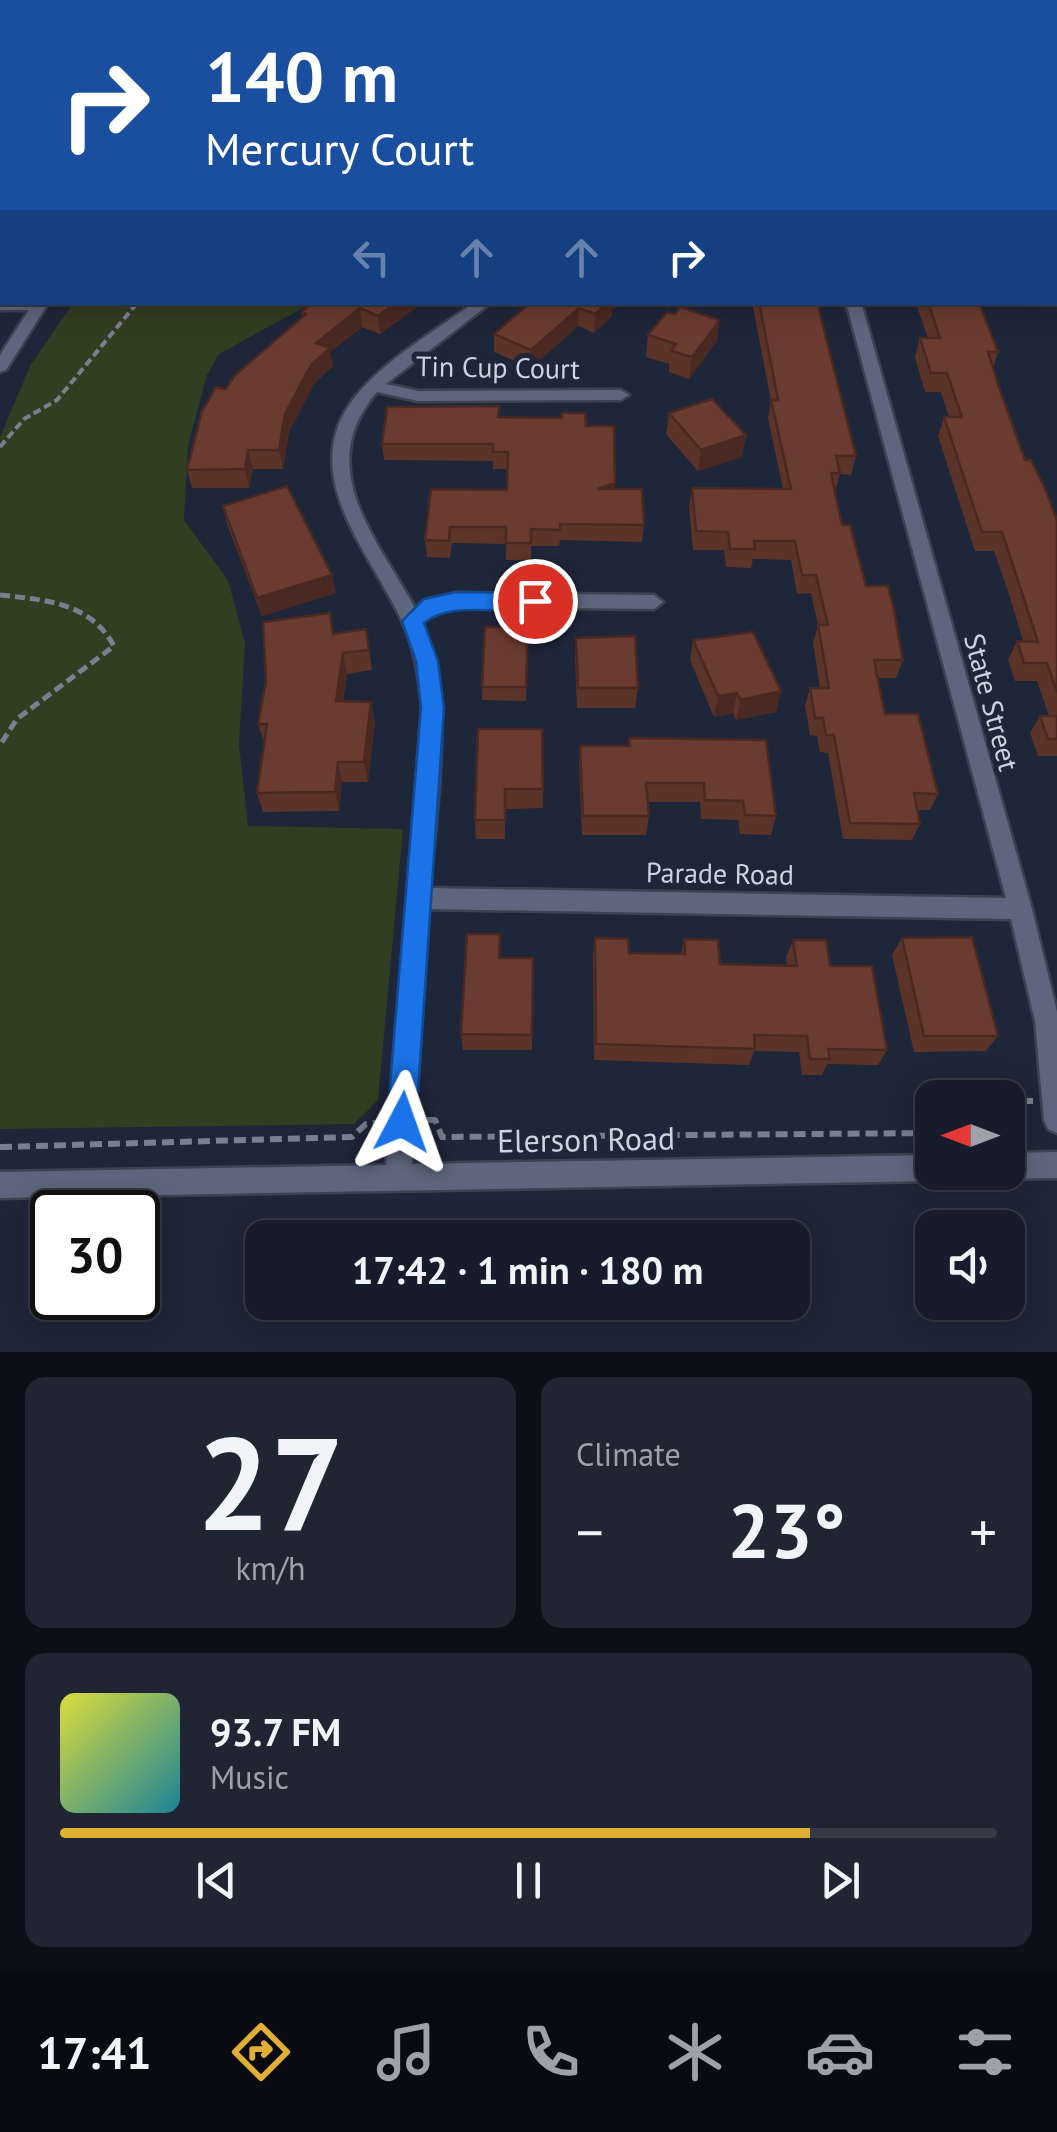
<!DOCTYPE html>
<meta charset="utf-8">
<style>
body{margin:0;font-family:"PT Sans",sans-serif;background:#1f2533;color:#f1f3f6;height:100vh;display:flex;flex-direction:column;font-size:38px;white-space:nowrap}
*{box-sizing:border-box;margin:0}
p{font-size:32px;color:#9ea1a9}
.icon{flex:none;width:55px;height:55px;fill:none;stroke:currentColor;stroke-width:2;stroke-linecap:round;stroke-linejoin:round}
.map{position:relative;height:1352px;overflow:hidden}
.details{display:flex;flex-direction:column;gap:25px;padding:25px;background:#0c0f18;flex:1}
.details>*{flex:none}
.hud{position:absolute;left:0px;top:0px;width:1058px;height:305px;box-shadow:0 5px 25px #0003,0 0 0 2px #353a47;background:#1a4fa0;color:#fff;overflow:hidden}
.needle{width:65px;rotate:270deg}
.controls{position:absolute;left:915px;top:1080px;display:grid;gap:20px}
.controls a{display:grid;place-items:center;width:110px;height:110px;border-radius:20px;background:#161c2b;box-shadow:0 5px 25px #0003,0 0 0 2px #353a47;font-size:50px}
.speed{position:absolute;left:30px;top:1190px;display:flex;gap:20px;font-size:50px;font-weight:700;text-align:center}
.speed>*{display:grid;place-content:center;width:130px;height:130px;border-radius:50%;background:#161c2b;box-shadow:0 5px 25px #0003,0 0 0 2px #353a47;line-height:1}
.speed .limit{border:5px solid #111;border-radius:15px;background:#fff;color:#111}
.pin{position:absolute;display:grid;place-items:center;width:85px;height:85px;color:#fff;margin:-42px;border:5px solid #fff;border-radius:50%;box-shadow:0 2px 10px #0007}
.me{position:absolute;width:110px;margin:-55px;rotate:4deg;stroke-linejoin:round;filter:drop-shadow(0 0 8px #0008)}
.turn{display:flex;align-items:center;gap:35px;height:210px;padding:0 40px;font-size:45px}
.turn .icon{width:130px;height:130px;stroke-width:2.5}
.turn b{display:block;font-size:70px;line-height:85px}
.lanes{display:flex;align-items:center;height:95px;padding:0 40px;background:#0003;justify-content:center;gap:50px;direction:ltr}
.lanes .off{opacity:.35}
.big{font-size:75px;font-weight:800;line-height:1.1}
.details .card{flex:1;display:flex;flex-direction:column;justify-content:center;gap:15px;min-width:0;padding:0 35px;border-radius:20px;background:#1f2533}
.details .dial{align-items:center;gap:0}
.dial b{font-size:130px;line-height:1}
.song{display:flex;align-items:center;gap:30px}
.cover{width:120px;height:120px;border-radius:15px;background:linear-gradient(135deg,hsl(60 70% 55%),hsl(190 70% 35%))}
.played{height:10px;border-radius:5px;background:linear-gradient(90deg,#e1af34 80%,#353a47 80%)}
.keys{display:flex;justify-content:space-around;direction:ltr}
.heat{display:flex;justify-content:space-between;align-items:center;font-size:55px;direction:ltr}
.details .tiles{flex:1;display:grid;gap:25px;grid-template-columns:1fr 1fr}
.card:last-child{grid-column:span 2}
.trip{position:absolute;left:245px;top:1220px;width:565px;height:100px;border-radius:20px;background:#161c2b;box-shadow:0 5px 25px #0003,0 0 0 2px #353a47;font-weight:800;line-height:100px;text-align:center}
.tab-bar{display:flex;height:160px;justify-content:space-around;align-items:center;background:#090b11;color:#9ea1a9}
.tab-bar .icon{width:70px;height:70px}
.tab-bar .active{color:#e1af34}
.tab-bar b{font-size:45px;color:#f1f3f6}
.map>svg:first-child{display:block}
.green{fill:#303e21}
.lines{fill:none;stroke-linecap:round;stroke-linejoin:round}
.minor-casing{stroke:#3b4251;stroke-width:5}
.path-far2{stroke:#797f8f;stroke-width:4;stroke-dasharray:8 4;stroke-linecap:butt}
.path-far1{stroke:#797f8f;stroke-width:5;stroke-dasharray:10 5;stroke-linecap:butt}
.path{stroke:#797f8f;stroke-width:6;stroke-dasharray:12 6;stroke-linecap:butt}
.minor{fill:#5d667c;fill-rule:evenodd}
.wall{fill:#5b3329}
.shaded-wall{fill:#4a2922}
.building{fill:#6a3b30;stroke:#4a2922;stroke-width:2.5}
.route{fill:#1a73e8;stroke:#114b97;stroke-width:2.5}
.labels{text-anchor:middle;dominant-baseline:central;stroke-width:10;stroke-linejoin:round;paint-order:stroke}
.street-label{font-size:28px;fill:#ced3e0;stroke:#1e2639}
.near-street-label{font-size:32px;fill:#ced3e0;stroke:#1e2639}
</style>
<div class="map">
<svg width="1057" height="1352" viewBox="0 0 1057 1352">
<rect width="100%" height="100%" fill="#1e2639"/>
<path class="green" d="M73 303H312L219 354 207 375 188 445 184 520 228 580 245 643 239 744 248 826 403 829 378 1100 354 1124 0 1129V437L30 366Z"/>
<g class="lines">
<g class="minor-casing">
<g id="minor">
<path d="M314 0H324L325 2H315Z"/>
<path d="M764 0H774L775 2H765Z"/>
<path d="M0 156 2 157V165L0 164Z"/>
<path d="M0 302H49L6 370 0 372V355L29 310H0Z"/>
<path d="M475 302H492L386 384 418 391 621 390 629 395 621 400 418 401 377 392C312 467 377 539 415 608L425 600 456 593 654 595 663 602 654 609 456 607 438 611 422 623C456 700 436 806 430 888L1006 898 846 302H861L1032 909 1057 1012V1133L1048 1129 1044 1120 1035 1021 1011 919 429 909 412 1164 932 1155V1172H943L941 1177 932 1181 0 1198V1172L386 1165 422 708C419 678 415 647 401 619 369 551 295 472 355 397 387 358 434 332 475 302Z"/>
<path d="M1057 1152V1178L1008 1179 997 1172H1008V1153Z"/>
</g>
</g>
<path class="path-far2" d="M0 447 24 419 57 400 138 302"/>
<path class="path-far1" d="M0 595C45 600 90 602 114 646L17 719 0 745"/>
<g class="path">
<path d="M427 1120H435L442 1137 932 1133"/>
<path d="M1008 1132 1021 1101H1033"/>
<path d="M0 1147 352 1137 366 1124 376 1123"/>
</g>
<use href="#minor" class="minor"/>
</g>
<g class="wall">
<path d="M0 0 2 2V26H0Z"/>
<path d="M2 66V134H0V71Z"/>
<rect x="0" y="170" width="2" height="39"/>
<rect x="0" y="233" width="2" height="43"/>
<path d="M313 302H424L380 334 362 327 330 352 333 366 314 384 289 432 283 469H253L249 488H192L187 470 226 389 302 317 301 312Z"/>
<path d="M531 302H627L612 310V316L594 333 578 326 531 368 494 352V334Z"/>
<path d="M752 302H817L856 456 851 475 840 474 835 492 842 525 866 586 903 660 896 678H878L885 714 938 794 930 810H918L920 824 912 840 843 839 828 753 820 752 817 736 810 735 805 706 810 688H820L813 643 818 625 811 593 797 594 791 560 753 559 751 568 726 567 724 550H693L689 507 692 488 783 489 768 418 771 401Z"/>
<path d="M896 302H979L998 352 993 367 999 387 1025 460 1057 520V756H1038L1030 733 1040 716H1049L1037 681H1015L1008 660 1017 641H1023L1009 594 994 551H975L938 436 944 417H949L941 392H925L915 357 920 338H928L917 307H897Z"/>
<path d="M648 335 717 341 689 379 669 372V364L646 357Z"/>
<path d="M499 406V417L586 426 615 483V489L644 525 642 542 560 540 559 546H531V560H506V544L452 543 450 558 427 557 425 540 507 490 508 469H493V461L384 460 382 444Z"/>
<path d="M669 413 746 435 742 457 698 471 666 434Z"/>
<path d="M223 506 336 593 262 616 227 524Z"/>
<path d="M528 628 526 701 482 700V687Z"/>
<path d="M366 629 372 670 347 674 343 701 375 722 368 782H342L339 811 263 812 257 793 264 743 258 724 334 633Z"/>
<path d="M576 638 638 688 635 708H577L575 659Z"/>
<path d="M693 640 781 691 776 712 736 720 733 713 714 717 690 660Z"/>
<path d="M542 729 543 808 505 809V839H476L475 820Z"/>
<path d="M629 738 776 816 771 835 740 834 738 820 701 819 700 802H648L649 816 646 835H582L579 766 580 746H628Z"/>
<path d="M595 938 629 953 681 954 684 939 720 964 787 966 786 957 793 940 830 966 887 1050 878 1065 827 1064 822 1075H802L799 1052 754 1051 749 1065 594 1060 593 955Z"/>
<path d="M902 938 998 1036 986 1051 914 1052 892 955Z"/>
<path d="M500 958H533L532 1050H463L461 1034Z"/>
</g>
<g class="shaded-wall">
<path d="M370 0H392V1L371 2Z"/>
<path d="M397 302H424L380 334 378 316Z"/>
<path d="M606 302H627L612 310V316L594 333 595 314Z"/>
<path d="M360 308 362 327 330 352 333 366 314 384 289 432 283 469 279 450 285 414 316 343Z"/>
<path d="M579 308 578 326 531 368V350Z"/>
<path d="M720 320 717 341 689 379 692 357Z"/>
<path d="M746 435 742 457 698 471 701 450Z"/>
<path d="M248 450 253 469 249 488 245 469Z"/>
<path d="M615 483 614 500 597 489Z"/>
<path d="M332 575 336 593 262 616 257 598Z"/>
<path d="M343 653 347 674 340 722 336 701Z"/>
<path d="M781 691 776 712 736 720 741 700Z"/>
<path d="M737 693 733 713 714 717 718 696Z"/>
<path d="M371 702 375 722 368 782 364 762Z"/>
<path d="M338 762 342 782 339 811 335 792Z"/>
</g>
<g class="building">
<path d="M0 0H297L296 2H2V13H0Z"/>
<rect x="388" y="0" width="34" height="2"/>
<path d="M811 0H864L865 2H811Z"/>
<path d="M2 66V120H0V71Z"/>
<rect x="0" y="170" width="2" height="23"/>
<rect x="0" y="233" width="2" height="29"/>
<path d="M313 302H397L378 316 360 308 316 343 330 348 311 365 285 414 279 450H248L245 469 187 470 202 411 216 387 226 389 234 376 306 314 301 312Z"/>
<path d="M531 302H608L595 314 579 308 531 350 494 334Z"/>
<path d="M759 302H817L856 456H836L840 473H831L842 525H850L866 586H888L893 605 903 660H874L885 714H918L938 794 914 793 920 824 850 823 834 735H826L823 718H815L810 688H829L818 625H828L816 575H802L795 541H754L755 549H730L728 532 696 531 692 488 791 489 771 400H778Z"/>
<path d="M928 302H979L998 352H988L999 387 1025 460H1031L1044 486 1057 520V692L1047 663H1024L1017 641 1038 642 1002 532H982L944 417H962L947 373H931L920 338H940Z"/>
<path d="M680 307 720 320 692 357 671 351 676 344 648 335 667 312 675 314Z"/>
<path d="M712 399 746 435 701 450 669 413Z"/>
<path d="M499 406 498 417 562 418V413H585L586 426H614L615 483 597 489H642L644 525 560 524V530L531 529V543H506V527H450L449 541 425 540 431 489 507 490 508 452H493V444H382L387 407Z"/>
<path d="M287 486 332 575 257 598 223 506Z"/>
<path d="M330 613 333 634 366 629 369 650 343 653 336 701 371 702 364 762H338L335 792 257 793 267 724H258L266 682 263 622Z"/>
<path d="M485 627 528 628 526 687H482Z"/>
<path d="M753 632 781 691 741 700 737 693 718 696 693 640Z"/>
<path d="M635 636 638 688H578L576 638Z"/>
<path d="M1040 716H1057V739H1048Z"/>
<path d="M478 729H542L543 789H505V820H475Z"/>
<path d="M629 738 766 740 776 816 745 815 743 801 705 800 704 783H646L649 816H583L580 746H630Z"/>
<path d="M467 934H500L499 958H533L532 1035 461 1034Z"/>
<path d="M972 937 998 1036H924L902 938Z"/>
<path d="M595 938 628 939 629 953 685 954 684 939 718 940 720 964 797 966 793 940H826L830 966H872L887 1050 828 1049 830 1059H810L807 1036 754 1035 755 1049 596 1044Z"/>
</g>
<path class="route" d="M456 592 535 593 546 601C528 624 457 595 424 623L438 661 444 708 416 1122 412 1132 402 1136 391 1132 387 1122 421 708 416 661 402 621 424 599Z"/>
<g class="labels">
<g class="street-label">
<text transform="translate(498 367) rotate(1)">Tin Cup Court</text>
<text transform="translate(992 702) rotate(75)">State Street</text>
<text transform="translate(720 873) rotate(1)">Parade Road</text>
</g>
<g class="near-street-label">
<text transform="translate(586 1139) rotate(-1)">Elerson Road</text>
</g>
</g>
</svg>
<div class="controls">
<a><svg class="needle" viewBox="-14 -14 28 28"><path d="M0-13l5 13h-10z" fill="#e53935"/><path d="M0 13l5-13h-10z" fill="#9ea1a9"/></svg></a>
<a><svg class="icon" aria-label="sound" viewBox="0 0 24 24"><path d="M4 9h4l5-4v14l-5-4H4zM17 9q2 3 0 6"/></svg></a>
</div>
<div class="speed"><div class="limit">30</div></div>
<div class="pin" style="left:535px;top:601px;background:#d93025"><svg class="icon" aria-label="arrive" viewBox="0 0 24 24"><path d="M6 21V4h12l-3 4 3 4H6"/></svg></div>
<svg class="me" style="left:402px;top:1122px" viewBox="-20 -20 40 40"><path d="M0-17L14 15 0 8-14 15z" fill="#1a73e8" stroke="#fff" stroke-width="4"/></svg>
<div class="trip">17:42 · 1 min · 180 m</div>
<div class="hud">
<div class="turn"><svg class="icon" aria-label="right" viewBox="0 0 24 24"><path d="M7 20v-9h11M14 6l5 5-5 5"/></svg><div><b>140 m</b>Mercury Court</div></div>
<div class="lanes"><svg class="icon off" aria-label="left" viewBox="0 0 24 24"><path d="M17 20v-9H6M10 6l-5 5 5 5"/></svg><svg class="icon off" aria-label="ahead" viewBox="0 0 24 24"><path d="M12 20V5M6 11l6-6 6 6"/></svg><svg class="icon off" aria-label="ahead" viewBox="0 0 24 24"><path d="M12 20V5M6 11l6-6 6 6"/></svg><svg class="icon" aria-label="right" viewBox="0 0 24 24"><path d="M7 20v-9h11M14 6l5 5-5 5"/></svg></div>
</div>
</div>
<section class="details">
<div class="tiles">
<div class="card dial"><b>27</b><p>km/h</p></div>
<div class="card"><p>Climate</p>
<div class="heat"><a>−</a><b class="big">23°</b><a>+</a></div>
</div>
<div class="card">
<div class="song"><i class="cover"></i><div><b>93.7 FM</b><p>Music</p></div></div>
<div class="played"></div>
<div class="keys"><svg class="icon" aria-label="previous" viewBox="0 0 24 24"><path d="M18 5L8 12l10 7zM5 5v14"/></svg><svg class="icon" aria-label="pause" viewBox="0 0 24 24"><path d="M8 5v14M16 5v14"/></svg><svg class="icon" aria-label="next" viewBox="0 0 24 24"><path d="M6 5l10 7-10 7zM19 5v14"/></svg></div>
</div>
</div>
</section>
<nav class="tab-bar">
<b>17:41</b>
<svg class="icon active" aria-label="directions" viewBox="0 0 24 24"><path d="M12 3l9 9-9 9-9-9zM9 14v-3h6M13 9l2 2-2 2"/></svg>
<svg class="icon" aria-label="music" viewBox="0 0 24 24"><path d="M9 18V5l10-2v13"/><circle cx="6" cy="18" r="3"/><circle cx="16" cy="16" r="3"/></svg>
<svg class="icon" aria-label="phone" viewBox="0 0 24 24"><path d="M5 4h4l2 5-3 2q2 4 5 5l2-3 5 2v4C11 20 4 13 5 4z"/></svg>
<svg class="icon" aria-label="climate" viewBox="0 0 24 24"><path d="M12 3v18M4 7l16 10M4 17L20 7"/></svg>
<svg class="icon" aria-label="car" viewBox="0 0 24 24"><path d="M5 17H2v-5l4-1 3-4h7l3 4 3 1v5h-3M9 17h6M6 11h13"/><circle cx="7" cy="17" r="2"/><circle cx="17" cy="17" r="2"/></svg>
<svg class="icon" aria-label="filters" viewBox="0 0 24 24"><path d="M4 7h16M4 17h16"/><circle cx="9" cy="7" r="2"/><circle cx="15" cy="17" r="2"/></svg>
</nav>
